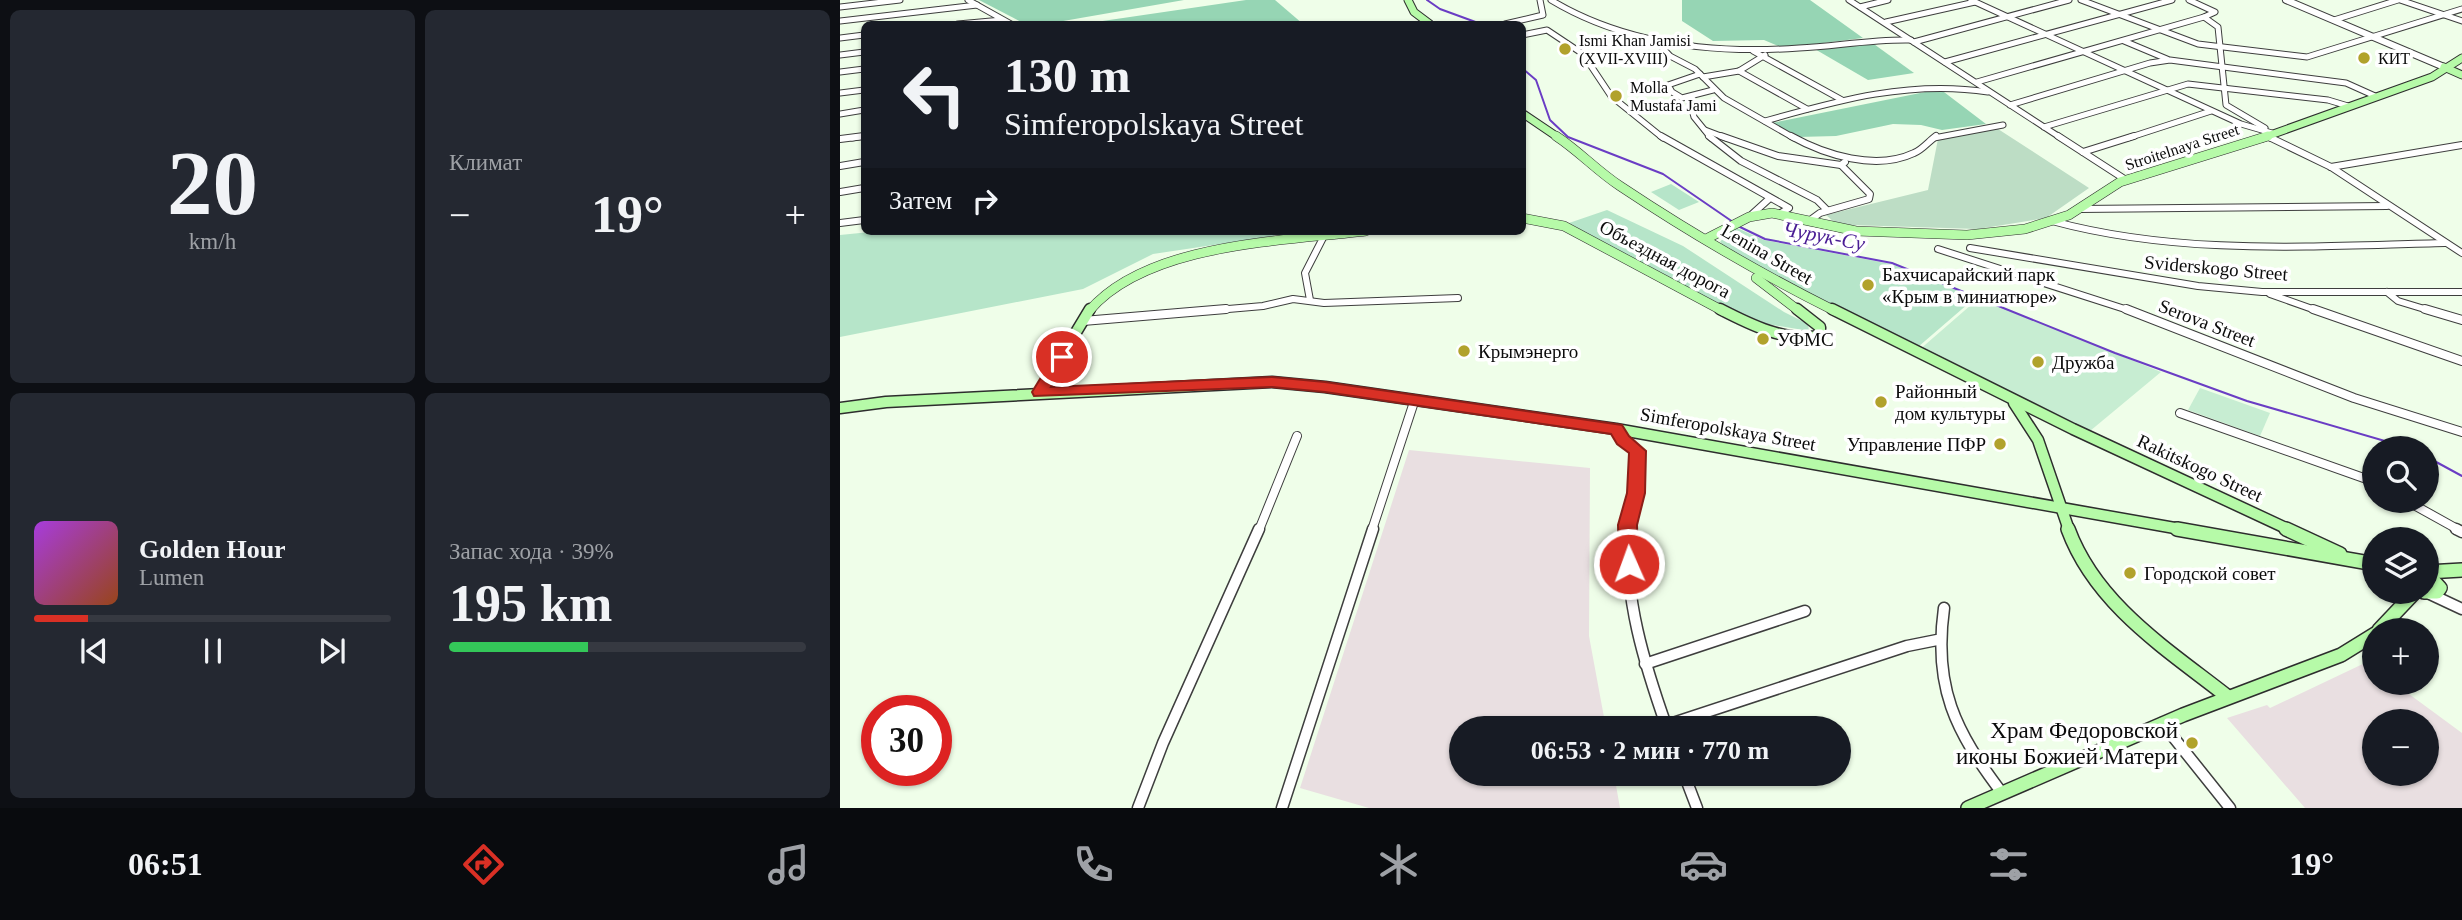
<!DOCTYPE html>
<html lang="ru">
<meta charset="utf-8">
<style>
body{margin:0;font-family:"Times New Roman",serif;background:#242831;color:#f1f3f6;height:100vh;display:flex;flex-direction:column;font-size:26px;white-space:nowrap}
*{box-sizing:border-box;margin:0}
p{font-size:23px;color:#9ea1a6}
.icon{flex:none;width:38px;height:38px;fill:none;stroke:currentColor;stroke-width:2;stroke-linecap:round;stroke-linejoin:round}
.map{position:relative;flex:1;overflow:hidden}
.sheet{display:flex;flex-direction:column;gap:10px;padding:10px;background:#0d0f14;width:840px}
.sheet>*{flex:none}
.top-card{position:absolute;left:21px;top:21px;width:665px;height:214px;border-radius:10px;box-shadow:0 2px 5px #0004;background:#171b24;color:#f1f3f6;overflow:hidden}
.fabs{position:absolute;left:1522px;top:436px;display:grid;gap:14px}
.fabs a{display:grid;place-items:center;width:77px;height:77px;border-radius:50%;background:#171b24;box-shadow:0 2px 5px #0004;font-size:35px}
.speed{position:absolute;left:21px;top:695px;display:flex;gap:14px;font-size:35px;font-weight:700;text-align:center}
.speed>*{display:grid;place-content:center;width:91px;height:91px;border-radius:50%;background:#171b24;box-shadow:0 2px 5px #0004;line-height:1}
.speed .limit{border:10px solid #d22;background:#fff;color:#111}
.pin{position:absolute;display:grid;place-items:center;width:60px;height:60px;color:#fff;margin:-30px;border:4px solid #fff;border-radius:50%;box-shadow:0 2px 7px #0007}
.me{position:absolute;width:77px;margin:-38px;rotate:358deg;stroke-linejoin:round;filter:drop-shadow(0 0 5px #0008)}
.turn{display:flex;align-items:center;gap:24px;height:147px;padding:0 28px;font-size:32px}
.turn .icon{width:91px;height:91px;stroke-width:2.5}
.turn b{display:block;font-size:49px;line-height:60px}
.then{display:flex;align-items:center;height:66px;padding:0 28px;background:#0003;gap:14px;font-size:26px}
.big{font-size:52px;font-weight:800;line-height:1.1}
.sheet .widget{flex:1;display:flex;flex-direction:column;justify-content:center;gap:10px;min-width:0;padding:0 24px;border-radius:10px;background:#242831}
.sheet .dial{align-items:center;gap:0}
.dial b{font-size:91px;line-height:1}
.song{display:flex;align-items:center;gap:21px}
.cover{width:84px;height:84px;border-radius:10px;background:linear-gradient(135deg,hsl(280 70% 55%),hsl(20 70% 35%))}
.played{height:7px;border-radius:4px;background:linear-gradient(90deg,#d93025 15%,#363941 15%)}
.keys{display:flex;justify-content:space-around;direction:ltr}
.heat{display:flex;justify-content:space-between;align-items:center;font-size:38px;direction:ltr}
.charge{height:10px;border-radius:5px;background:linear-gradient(90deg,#34c759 39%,#363941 0)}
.sheet .tiles{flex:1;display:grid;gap:10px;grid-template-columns:repeat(2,1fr)}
.trip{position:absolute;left:609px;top:716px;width:402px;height:70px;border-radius:35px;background:#171b24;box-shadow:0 2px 5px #0004;font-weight:800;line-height:70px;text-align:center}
.menu{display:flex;height:112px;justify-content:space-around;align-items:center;background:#090b0e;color:#9ea1a6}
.menu .icon{width:49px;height:49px}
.menu .on{color:#d93025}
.menu b{font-size:32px;color:#f1f3f6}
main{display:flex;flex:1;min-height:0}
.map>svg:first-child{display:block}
.industrial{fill:#e9dfe1;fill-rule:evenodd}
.green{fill:#b6e5c9}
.forest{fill:#96d5b4}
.cemetery{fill:#bdddc5}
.pitch{fill:#c7edd2}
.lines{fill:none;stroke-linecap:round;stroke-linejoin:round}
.stream{stroke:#6a3dc4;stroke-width:2}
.minor-far3-casing{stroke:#3e3e3e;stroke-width:7}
.minor-far2-casing{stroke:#3e3e3e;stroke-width:8}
.minor-far1-casing{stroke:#3e3e3e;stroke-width:10}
.minor-casing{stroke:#3e3e3e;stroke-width:13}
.tertiary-casing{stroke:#3e3e3e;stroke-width:8}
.secondary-far3-casing{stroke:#2d2d2d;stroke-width:9}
.secondary-far2-casing{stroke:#2d2d2d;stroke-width:10}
.secondary-far1-casing{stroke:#2d2d2d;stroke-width:13}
.secondary-casing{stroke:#2d2d2d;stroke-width:16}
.minor-far3{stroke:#fff;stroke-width:5}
.minor-far2{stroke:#fff;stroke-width:6}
.minor-far1{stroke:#fff;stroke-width:8}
.minor{stroke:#fff;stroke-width:10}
.tertiary{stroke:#fff;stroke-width:6}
.secondary-far3{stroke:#b6faa8;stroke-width:7}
.secondary-far2{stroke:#b6faa8;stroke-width:9}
.secondary-far1{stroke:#b6faa8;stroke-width:10}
.secondary{stroke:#b6faa8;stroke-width:13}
.route{fill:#d93025;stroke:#8d1f18;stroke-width:2}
.poi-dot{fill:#b1a22c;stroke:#fff;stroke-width:2.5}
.labels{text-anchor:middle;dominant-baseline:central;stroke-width:7;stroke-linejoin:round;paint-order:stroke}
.far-poi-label{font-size:16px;fill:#0b0b0b;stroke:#fff;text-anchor:start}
.far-street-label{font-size:16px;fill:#0b0b0b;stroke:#fff}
.street-label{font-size:19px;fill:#0b0b0b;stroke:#fff}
.poi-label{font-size:19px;fill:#0b0b0b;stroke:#fff;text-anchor:start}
.water-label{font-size:21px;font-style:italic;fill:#491c94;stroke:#fff}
.near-poi-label{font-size:23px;fill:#0b0b0b;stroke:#fff;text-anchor:end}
</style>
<main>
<section class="sheet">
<div class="tiles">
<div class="widget dial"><b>20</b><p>km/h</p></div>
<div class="widget"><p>Климат</p>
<div class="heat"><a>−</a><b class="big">19°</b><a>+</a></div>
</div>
<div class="widget">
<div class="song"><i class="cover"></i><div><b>Golden Hour</b><p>Lumen</p></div></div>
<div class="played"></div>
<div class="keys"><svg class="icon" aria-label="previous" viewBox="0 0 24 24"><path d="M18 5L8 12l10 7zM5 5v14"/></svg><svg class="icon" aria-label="pause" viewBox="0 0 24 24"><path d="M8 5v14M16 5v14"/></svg><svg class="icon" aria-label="next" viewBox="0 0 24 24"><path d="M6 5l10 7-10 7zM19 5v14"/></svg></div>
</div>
<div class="widget"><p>Запас хода · 39%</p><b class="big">195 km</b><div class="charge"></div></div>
</div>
</section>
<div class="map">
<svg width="1622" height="808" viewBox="0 0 1622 808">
<rect width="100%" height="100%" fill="#effee9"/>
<g class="industrial">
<path d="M569 450 750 468 749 636 766 728H621V774H774L780 808H529L460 788Z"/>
<path d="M1527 662 1535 668V682L1554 683 1622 733V808H1465L1387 718 1427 705 1430 708ZM1535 721H1587V774H1535Z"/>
</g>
<g class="green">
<path d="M831 184 859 202 839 210 811 192Z"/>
<path d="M767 210 843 246 944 312 968 324 969 331 921 323 865 301 729 223Z"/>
<path d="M897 228 924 240 1051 264 1136 297 1078 347 933 278 883 245 880 242 888 232Z"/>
<path d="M40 231H437L434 236 313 254 243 289 0 337V235Z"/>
</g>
<g class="forest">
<path d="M139 0H344L206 24H185Z"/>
<path d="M406 0H435L463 24H242Z"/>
<path d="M842 0H970L1023 38 943 48 924 40 873 41 842 21Z"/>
<path d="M1031 42 1074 73 1028 80 973 48Z"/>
<path d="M1100 89 1146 124 1102 130 1081 125 1053 124 996 136 958 137 932 123Z"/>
</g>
<path class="cemetery" d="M1158 129 1249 188 1206 218 1138 229 1010 225 994 222 986 215 1088 190 1098 139Z"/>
<g class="pitch">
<path d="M1139 298 1321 372 1250 431C1232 423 1168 387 1156 388L1078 351Z"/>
<path d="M1360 388 1430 413 1420 436 1348 410Z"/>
</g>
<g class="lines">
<g class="stream">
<path d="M587 0 600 9 641 24"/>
<path d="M682 68 696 80 710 120 728 137 823 174 893 222"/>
<path d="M900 227 925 239 1052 263 1275 353 1407 401 1569 448"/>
<path d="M1587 457 1622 476"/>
</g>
<g class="minor-far3-casing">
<g id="minor-far3">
<path d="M128 0 171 24"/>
<path d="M711 0C786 45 873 54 959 48 997 46 1033 39 1071 40"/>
<path d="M1009 0 1221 138"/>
<path d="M1131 0 1401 124 1432 133"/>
<path d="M1241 0 1358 44 1467 57 1622 9"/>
<path d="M1349 0 1375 12 1364 17 1378 27 1386 105 1425 128"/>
<path d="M1560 0 1622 21"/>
<path d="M0 7 60 0"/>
<path d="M1020 7 1048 0"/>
<path d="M1494 20 1558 0"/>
<path d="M0 21 137 5"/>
<path d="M1046 22 1135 2"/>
<path d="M118 24 162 20"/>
<path d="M665 24 703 15 700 0"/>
<path d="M682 35 707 30 743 54 771 96 823 138"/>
<path d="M0 38 24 35"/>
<path d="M1284 41 1327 59"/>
<path d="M817 42 830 56 855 69 884 98 954 138"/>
<path d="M1074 42 1229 0"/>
<path d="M913 51 1002 100"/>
<path d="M0 55 24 52"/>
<path d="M1105 62 1332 0"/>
<path d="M899 71 967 109"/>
<path d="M0 72 24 69"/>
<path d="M860 74 828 85 832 92 842 98 873 90"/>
<path d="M863 77 899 71 925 55"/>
<path d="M1137 82 1364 17"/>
<path d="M0 93 24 90"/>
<path d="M849 99 854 117 871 138"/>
<path d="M1170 105 1310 63 1330 60 1506 83 1535 96"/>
<path d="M0 114 24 110"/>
<path d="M925 121C999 100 1071 80 1148 92"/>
<path d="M1204 127 1348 84 1488 100 1508 106"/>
<path d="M865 130 886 138"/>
<path d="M1427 136 1430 138"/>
<path d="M12 138 24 136"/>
<path d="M1094 138 1163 125"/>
<path d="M1288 138 1371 111"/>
</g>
</g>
<g class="minor-far2-casing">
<g id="minor-far2">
<path d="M821 136 949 208 941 213"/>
<path d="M869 136 901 161 977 200 987 210"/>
<path d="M881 136 938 156 1001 165"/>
<path d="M951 136C985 155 1036 171 1074 153 1082 150 1089 141 1096 136"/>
<path d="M1218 136 1286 180"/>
<path d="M1427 136 1491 167 1622 253"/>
<path d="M0 139 24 136"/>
<path d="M1243 152 1294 136"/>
<path d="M0 166 24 162"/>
<path d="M1491 167 1622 145"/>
<path d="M0 192 24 188"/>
<path d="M1239 209 1547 206"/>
<path d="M909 217 930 198"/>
<path d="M969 221 980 213 1029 199 1030 194 1001 165 1005 162"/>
<path d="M1212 221C1341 256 1473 246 1605 243"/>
<path d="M0 223 24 220"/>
<path d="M1130 248 1358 286 1422 292H1622"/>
<path d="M1098 249 1291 311"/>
<path d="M1547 292 1558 301 1591 311"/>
<path d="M1430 294 1478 311"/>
<path d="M470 300 465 273 485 234"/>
<path d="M365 311 423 306 453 299 484 303 618 298"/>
</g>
</g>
<g class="minor-far1-casing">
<g id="minor-far1">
<path d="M1286 309 1514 398 1622 432"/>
<path d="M1473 309 1622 361"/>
<path d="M1585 309 1622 320"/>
<path d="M243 321 386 309"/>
<path d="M1340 413 1535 482"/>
<path d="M776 429 783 440 798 451 788 530"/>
<path d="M1565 500 1619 530"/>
<path d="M419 530 457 436"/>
<path d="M532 530 575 399"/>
</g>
</g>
<g class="minor-casing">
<g id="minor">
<path d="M788 529C784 598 804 663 827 728"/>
<path d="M1616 529 1622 532"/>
<path d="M1590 594 1622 609"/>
<path d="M1104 608C1093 687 1115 731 1162 793"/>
<path d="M805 664 965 611"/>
<path d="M1322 723 1390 808"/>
<path d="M827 725 1067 646 1097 640"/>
<path d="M844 774 857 808"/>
<path d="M298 808 323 743 419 529"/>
<path d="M442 808 533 529"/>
</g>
</g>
<g class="tertiary-casing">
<path id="tertiary" d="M1446 0 1604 67"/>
</g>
<g class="secondary-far3-casing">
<g id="secondary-far3">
<path d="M568 0 574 12 590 24"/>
<path d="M1604 67 1622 75"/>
<path d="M682 113 719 138"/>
<path d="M1422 138 1592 77 1622 58"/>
</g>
</g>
<g class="secondary-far2-casing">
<g id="secondary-far2">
<path d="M716 136C739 151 757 171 780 186 849 232 921 274 995 311"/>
<path d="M682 218 724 226 883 311"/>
<path d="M866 239 909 217 932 213 1016 231 1127 235 1185 229 1229 215 1280 182 1428 136"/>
<path d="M916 278 959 311"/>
<path d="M249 311C307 243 444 241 526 231"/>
</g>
</g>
<g class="secondary-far1-casing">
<g id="secondary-far1">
<path d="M880 309C911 325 945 342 980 336V327L957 309"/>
<path d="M992 309 1233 429 1450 530"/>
<path d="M200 392 250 309"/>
<path d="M1174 403 1198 440 1229 530"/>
<path d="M0 408 46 402 432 382 485 387 776 429 1346 530"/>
</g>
</g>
<g class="secondary-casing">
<g id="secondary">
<path d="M1228 529C1256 605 1327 649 1388 697"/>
<path d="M1337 529 1535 564"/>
<path d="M1446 529 1500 554"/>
<path d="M1587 572 1622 570"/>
<path d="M1584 592H1597L1600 588 1587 574"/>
<path d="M1539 630 1575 592"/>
<path d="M1128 808 1343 715 1501 655 1535 634"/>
</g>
</g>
<use href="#minor-far3" class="minor-far3"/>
<use href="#minor-far2" class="minor-far2"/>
<use href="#minor-far1" class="minor-far1"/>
<use href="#minor" class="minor"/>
<use href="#tertiary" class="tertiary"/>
<use href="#secondary-far3" class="secondary-far3"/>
<use href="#secondary-far2" class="secondary-far2"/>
<use href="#secondary-far1" class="secondary-far1"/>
<use href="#secondary" class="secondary"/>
</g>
<path class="route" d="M222 352 229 357 211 387 432 377 485 382 782 425 789 436 806 451 805 493 797 525 798 564 789 571 779 564 778 525 787 493 789 453 777 444 771 434 485 392 432 387 194 396 192 392 216 353Z"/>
<g class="poi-dot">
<circle cx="725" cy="49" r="7"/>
<circle cx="1524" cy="58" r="7"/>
<circle cx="776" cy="96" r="7"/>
<circle cx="1028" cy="285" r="7"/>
<circle cx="923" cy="339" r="7"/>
<circle cx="624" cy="351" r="7"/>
<circle cx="1198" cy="362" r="7"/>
<circle cx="1041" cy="402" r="7"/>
<circle cx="1160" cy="444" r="7"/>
<circle cx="1290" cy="573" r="7"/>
<circle cx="1352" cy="743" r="7"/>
</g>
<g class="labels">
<g class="far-poi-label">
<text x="739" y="40">Ismi Khan Jamisi<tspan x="739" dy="18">(XVII-XVIII)</tspan></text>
<text x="1538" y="58">КИТ</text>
<text x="790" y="87">Molla<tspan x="790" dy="18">Mustafa Jami</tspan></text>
</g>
<g class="far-street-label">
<text transform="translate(1342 147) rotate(-18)">Stroitelnaya Street</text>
</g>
<g class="street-label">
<text transform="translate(927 254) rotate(30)">Lenina Street</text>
<text transform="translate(825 259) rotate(28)">Объездная дорога</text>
<text transform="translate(1376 268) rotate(5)">Sviderskogo Street</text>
<text transform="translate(1367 323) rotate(21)">Serova Street</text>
<text transform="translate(888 429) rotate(10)">Simferopolskaya Street</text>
<text transform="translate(1360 468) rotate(25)">Rakitskogo Street</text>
</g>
<g class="poi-label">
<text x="1042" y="274">Бахчисарайский парк<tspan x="1042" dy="22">«Крым в миниатюре»</tspan></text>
<text x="937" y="339">УФМС</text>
<text x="638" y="351">Крымэнерго</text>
<text x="1212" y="362">Дружба</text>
<text x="1055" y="391">Районный<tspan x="1055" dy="22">дом культуры</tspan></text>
<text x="1146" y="444" text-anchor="end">Управление ПФР</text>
<text x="1304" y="573">Городской совет</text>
</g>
<g class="water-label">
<text transform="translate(984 236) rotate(11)">Чурук-Су</text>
</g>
<g class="near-poi-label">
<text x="1338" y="730">Xрам Федоровской<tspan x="1338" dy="26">иконы Божией Матери</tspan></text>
</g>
</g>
</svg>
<div class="fabs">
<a><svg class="icon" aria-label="search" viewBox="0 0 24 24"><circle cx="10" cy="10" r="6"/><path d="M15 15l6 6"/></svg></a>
<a><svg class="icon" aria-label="layers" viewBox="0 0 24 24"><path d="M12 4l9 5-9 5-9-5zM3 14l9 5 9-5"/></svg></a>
<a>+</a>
<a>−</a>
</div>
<div class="speed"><div class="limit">30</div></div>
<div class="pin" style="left:222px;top:357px;background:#d93025"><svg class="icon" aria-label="arrive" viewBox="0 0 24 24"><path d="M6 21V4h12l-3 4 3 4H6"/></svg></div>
<svg class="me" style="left:789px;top:564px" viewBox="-20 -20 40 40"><circle r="17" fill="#d93025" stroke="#fff" stroke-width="3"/><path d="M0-11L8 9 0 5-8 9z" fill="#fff"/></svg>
<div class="trip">06:53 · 2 мин · 770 m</div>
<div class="top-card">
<div class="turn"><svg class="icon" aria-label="left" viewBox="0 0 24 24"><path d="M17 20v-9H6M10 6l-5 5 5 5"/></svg><div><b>130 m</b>Simferopolskaya Street</div></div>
<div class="then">Затем<svg class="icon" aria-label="right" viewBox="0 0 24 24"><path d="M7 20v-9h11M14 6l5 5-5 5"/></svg></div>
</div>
</div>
</main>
<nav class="menu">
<b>06:51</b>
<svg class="icon on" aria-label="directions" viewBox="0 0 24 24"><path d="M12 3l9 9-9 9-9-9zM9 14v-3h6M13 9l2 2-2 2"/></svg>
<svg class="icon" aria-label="music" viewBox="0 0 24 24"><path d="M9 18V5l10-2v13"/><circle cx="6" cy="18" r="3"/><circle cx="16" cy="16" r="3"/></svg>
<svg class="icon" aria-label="phone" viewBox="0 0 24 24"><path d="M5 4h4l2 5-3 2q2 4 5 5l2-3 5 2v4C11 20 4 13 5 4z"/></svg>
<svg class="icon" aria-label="climate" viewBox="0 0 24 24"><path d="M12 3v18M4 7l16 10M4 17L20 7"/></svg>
<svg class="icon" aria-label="car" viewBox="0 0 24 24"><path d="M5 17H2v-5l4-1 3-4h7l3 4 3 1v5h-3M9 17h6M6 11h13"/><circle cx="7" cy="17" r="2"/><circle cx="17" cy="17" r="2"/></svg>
<svg class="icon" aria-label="filters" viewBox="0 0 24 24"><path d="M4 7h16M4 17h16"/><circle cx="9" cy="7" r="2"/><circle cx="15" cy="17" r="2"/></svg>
<b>19°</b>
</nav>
